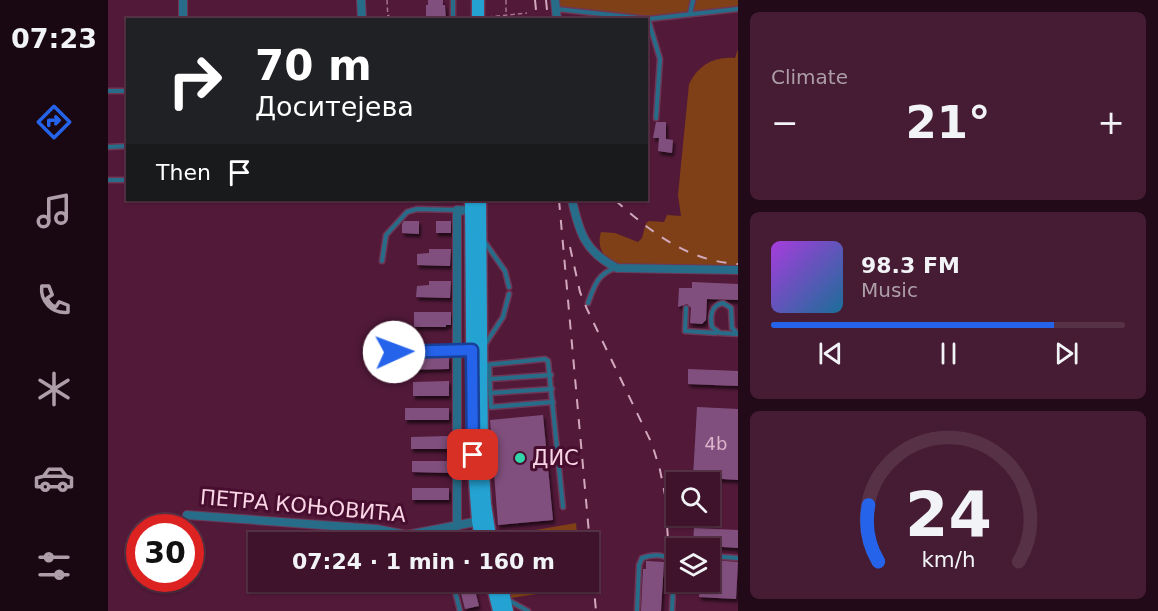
<!DOCTYPE html>
<meta charset="utf-8">
<style>
body{margin:0;font-family:"DejaVu Sans",sans-serif;background:#451c33;color:#f1f3f6;height:100vh;display:flex;flex-direction:column;font-size:22px;white-space:nowrap}
*{box-sizing:border-box;margin:0}
p{font-size:20px;color:#ad9ea9}
.icon{flex:none;width:33px;height:33px;fill:none;stroke:currentColor;stroke-width:2;stroke-linecap:round;stroke-linejoin:round}
.map{position:relative;flex:1;overflow:hidden}
.panel{display:flex;flex-direction:column;gap:12px;padding:12px;background:#220a18;width:420px}
.panel>*{flex:none}
.top-card{position:absolute;left:18px;top:18px;width:522px;height:183px;border-radius:0px;box-shadow:0 2px 4px #0004,0 0 0 2px #573247;background:#202124;color:#fff;overflow:hidden}
.tools{position:absolute;left:558px;top:472px;display:grid;gap:12px}
.tools a{display:grid;place-items:center;width:54px;height:54px;border-radius:0px;background:#3e132b;box-shadow:0 2px 4px #0004,0 0 0 2px #573247;font-size:30px}
.speed{position:absolute;left:18px;top:514px;display:flex;gap:12px;font-size:30px;font-weight:700;text-align:center}
.speed>*{display:grid;place-content:center;width:78px;height:78px;border-radius:50%;background:#3e132b;box-shadow:0 2px 4px #0004,0 0 0 2px #573247;line-height:1}
.speed .limit{border:9px solid #d22;background:#fff;color:#111}
.pin{position:absolute;display:grid;place-items:center;width:51px;height:51px;color:#fff;margin:-26px;border-radius:12px;box-shadow:0 3px 9px #0006}
.me{position:absolute;width:66px;margin:-33px;rotate:88deg;stroke-linejoin:round;filter:drop-shadow(0 0 4px #0008)}
.turn{display:flex;align-items:center;gap:21px;height:126px;padding:0 30px;font-size:27px}
.turn .icon{width:78px;height:78px;stroke-width:2.5}
.turn b{display:block;font-size:42px;line-height:51px}
.then{display:flex;align-items:center;height:57px;padding:0 30px;background:#0003;gap:12px;font-size:22px}
.big{font-size:45px;font-weight:800;line-height:1.1}
.panel .widget{flex:1;display:flex;flex-direction:column;justify-content:center;gap:9px;min-width:0;padding:0 21px;border-radius:9px;background:#451c33}
.panel .dial{align-items:center;gap:0}
.dial svg{height:156px;overflow:visible;fill:none;stroke:#573247;stroke-width:7;stroke-linecap:round;text-anchor:middle}
.dial text{fill:#f1f3f6;stroke:none}
.song{display:flex;align-items:center;gap:18px}
.cover{width:72px;height:72px;border-radius:9px;background:linear-gradient(135deg,hsl(280 70% 55%),hsl(200 70% 35%))}
.played{height:6px;border-radius:3px;background:linear-gradient(90deg,#2563eb 80%,#573247 80%)}
.keys{display:flex;justify-content:space-around;direction:ltr}
.heat{display:flex;justify-content:space-between;align-items:center;font-size:33px;direction:ltr}
.trip{position:absolute;left:140px;top:532px;width:351px;height:60px;border-radius:0px;background:#3e132b;box-shadow:0 2px 4px #0004,0 0 0 2px #573247;font-weight:800;line-height:60px;text-align:center}
main{display:flex;flex:1;min-height:0}
.menu{display:flex;flex-direction:column;width:108px;justify-content:space-around;align-items:center;background:#190811;color:#ad9ea9}
.menu .icon{width:42px;height:42px}
.menu .on{color:#2563eb}
.menu b{font-size:27px;color:#f1f3f6}
.map>svg:first-child{display:block}
.green{fill:#7f4018}
.building{fill:#81507d;filter:url(#shadow)}
.lines{fill:none;stroke-linecap:round;stroke-linejoin:round}
.lane-casing{stroke:#6d3755;stroke-width:7}
.street-casing{stroke:#6d3755;stroke-width:10}
.primary-casing{stroke:#6d3755;stroke-width:15}
.path{stroke:#a4758d;stroke-width:1.5;stroke-dasharray:4.5 3;stroke-linecap:butt}
.lane{stroke:#276d8a;stroke-width:4}
.street{stroke:#276d8a;stroke-width:8}
.primary{stroke:#24a2d2;stroke-width:12}
.rail{stroke:#d2a8bc;stroke-width:2;stroke-dasharray:10 10;stroke-linecap:butt}
.route-casing{stroke:#184099;stroke-width:15}
.route{stroke:#2563eb;stroke-width:10}
.poi-dot{fill:#32d4a9;stroke:#470e2f;stroke-width:2}
.labels{text-anchor:middle;dominant-baseline:central;stroke-width:6;stroke-linejoin:round;paint-order:stroke}
.number-label{font-size:18px;fill:#dcb4cb}
.poi-label{font-size:21px;fill:#fad5e5;stroke:#470e2f;text-anchor:start}
.street-label{font-size:21px;fill:#fad5e5;stroke:#470e2f}
</style>
<main>
<nav class="menu">
<b>07:23</b>
<svg class="icon on" aria-label="directions" viewBox="0 0 24 24"><path d="M12 3l9 9-9 9-9-9zM9 14v-3h6M13 9l2 2-2 2"/></svg>
<svg class="icon" aria-label="music" viewBox="0 0 24 24"><path d="M9 18V5l10-2v13"/><circle cx="6" cy="18" r="3"/><circle cx="16" cy="16" r="3"/></svg>
<svg class="icon" aria-label="phone" viewBox="0 0 24 24"><path d="M5 4h4l2 5-3 2q2 4 5 5l2-3 5 2v4C11 20 4 13 5 4z"/></svg>
<svg class="icon" aria-label="climate" viewBox="0 0 24 24"><path d="M12 3v18M4 7l16 10M4 17L20 7"/></svg>
<svg class="icon" aria-label="car" viewBox="0 0 24 24"><path d="M5 17H2v-5l4-1 3-4h7l3 4 3 1v5h-3M9 17h6M6 11h13"/><circle cx="7" cy="17" r="2"/><circle cx="17" cy="17" r="2"/></svg>
<svg class="icon" aria-label="filters" viewBox="0 0 24 24"><path d="M4 7h16M4 17h16"/><circle cx="9" cy="7" r="2"/><circle cx="15" cy="17" r="2"/></svg>
</nav>
<div class="map">
<svg width="630" height="611" viewBox="0 0 630 611">
<defs>
<filter id="shadow"><feDropShadow dx="2" dy="3.5" stdDeviation="1.5" flood-color="#0009"/></filter>
</defs>
<rect width="100%" height="100%" fill="#521939"/>
<g class="green">
<path d="M447 0H630V9L540 19 448 9Z"/>
<path d="M630 49V270L509 268C497 257 488 250 493 232L507 233 530 242 534 238 538 223 541 221 556 222 559 215 573 216 570 195 581 84C590 65 606 56 627 58Z"/>
<path d="M468 523 470 543H383L382 538Z"/>
<path d="M393 582H474V587L397 599Z"/>
</g>
<g class="building">
<path d="M320 0H335V5H337L338 20H318V5H320Z"/>
<path d="M548 122H558V139L565 140 564 153 550 151 551 138H545Z"/>
<path d="M296 221H311V234L294 233V224Z"/>
<rect x="328" y="221" width="15" height="12"/>
<path d="M321 249H343L342 266 309 265V254L321 253Z"/>
<path d="M321 281H343L342 298 308 297 309 286 321 285Z"/>
<path d="M584 282 630 284V300L599 299 598 320 594 324 582 323 583 308 579 304 570 307 571 288H584Z"/>
<path d="M306 312H343V325H338V327H306Z"/>
<path d="M341 357V369L288 370 287 358Z"/>
<path d="M580 369 630 371V386L580 384Z"/>
<path d="M341 381V396H305V382Z"/>
<path d="M589 407 630 409V480L585 477Z"/>
<rect x="297" y="408" width="44" height="12"/>
<path d="M435 415 445 520 390 525 382 420Z"/>
<path d="M341 436V449H303V437Z"/>
<path d="M304 461H343V473L304 472Z"/>
<rect x="304" y="488" width="37" height="12"/>
<path d="M586 528 630 530V548L585 545Z"/>
<path d="M603 560 630 562 628 599 591 597 592 582H602Z"/>
<path d="M538 561 556 562 553 611H533L535 569H538Z"/>
<path d="M350 582H365L371 606 357 609Z"/>
</g>
<g class="lines">
<g class="lane-casing">
<g id="lane">
<path d="M345 0V20"/>
<path d="M449 9 540 19 630 9"/>
<path d="M582 14 585 0"/>
<path d="M540 19 552 59 548 118"/>
<path d="M0 91H20"/>
<path d="M0 147 20 146"/>
<path d="M0 180H20"/>
<path d="M376 241 397 271 401 287"/>
<path d="M274 261 278 235 299 212 309 209 349 210"/>
<path d="M480 303C486 286 490 273 508 268"/>
<path d="M615 303 623 308 624 328 630 334 612 333 604 327C602 316 603 305 615 303Z"/>
<path d="M578 308 577 331 608 333"/>
<path d="M376 346 395 317 401 294"/>
<path d="M377 365 437 359 440 361 455 507"/>
<path d="M381 365 383 407 445 402"/>
<path d="M382 379 443 375"/>
<path d="M382 393 444 389"/>
<path d="M602 556 630 558"/>
<path d="M346 587 352 611"/>
<path d="M400 600 420 611"/>
<path d="M529 611 531 565 534 558C545 554 562 553 566 566L564 611"/>
</g>
</g>
<g class="street-casing">
<g id="street">
<path d="M75 0V20"/>
<path d="M253 0 254 20"/>
<path d="M447 0 449 20"/>
<path d="M464 200C471 232 477 252 509 268L630 270"/>
<path d="M286 352 364 350"/>
<path d="M79 515 268 529 299 535 372 521"/>
<path d="M349 526V210L365 211"/>
</g>
</g>
<g class="primary-casing">
<g id="primary">
<path d="M370 0V20"/>
<path d="M363 200 365 455 370 521 374 543"/>
<path d="M372 200 374 456 377 504 383 543"/>
<path d="M384 582 391 611"/>
<path d="M393 582 399 611"/>
</g>
</g>
<g class="path">
<path d="M279 0 280 20"/>
<path d="M398 0V14"/>
<path d="M280 15 285 20"/>
<path d="M380 17 419 13"/>
</g>
<use href="#lane" class="lane"/>
<use href="#street" class="street"/>
<use href="#primary" class="primary"/>
<g class="rail">
<path d="M427 0 429 20"/>
<path d="M438 0 440 20"/>
<path d="M451 200 488 611"/>
<path d="M507 200C543 232 579 261 630 264"/>
<path d="M462 247 472 292 479 309 544 444 552 470 557 495 560 540"/>
</g>
</g>
<g class="lines">
<g class="route-casing">
<path id="route" d="M286 352 364 350 365 455"/>
</g>
<use href="#route" class="route"/>
</g>
<circle class="poi-dot" cx="412" cy="458" r="6"/>
<g class="labels">
<g class="number-label">
<text x="608" y="443">4b</text>
</g>
<g class="poi-label">
<text x="424" y="458">ДИС</text>
</g>
<g class="street-label">
<text transform="translate(195 506) rotate(5)">ПЕТРА КОЊОВИЋА</text>
</g>
</g>
</svg>
<div class="tools">
<a><svg class="icon" aria-label="search" viewBox="0 0 24 24"><circle cx="10" cy="10" r="6"/><path d="M15 15l6 6"/></svg></a>
<a><svg class="icon" aria-label="layers" viewBox="0 0 24 24"><path d="M12 4l9 5-9 5-9-5zM3 14l9 5 9-5"/></svg></a>
</div>
<div class="speed"><div class="limit">30</div></div>
<div class="pin" style="left:365px;top:455px;background:#d93025"><svg class="icon" aria-label="arrive" viewBox="0 0 24 24"><path d="M6 21V4h12l-3 4 3 4H6"/></svg></div>
<svg class="me" style="left:286px;top:352px" viewBox="-20 -20 40 40"><circle r="19" fill="#fff"/><path d="M0-13L10 11 0 6-10 11z" fill="#2563eb"/></svg>
<div class="trip">07:24 · 1 min · 160 m</div>
<div class="top-card">
<div class="turn"><svg class="icon" aria-label="right" viewBox="0 0 24 24"><path d="M7 20v-9h11M14 6l5 5-5 5"/></svg><div><b>70 m</b>Доситејева</div></div>
<div class="then">Then<svg class="icon" aria-label="arrive" viewBox="0 0 24 24"><path d="M6 21V4h12l-3 4 3 4H6"/></svg></div>
</div>
</div>
<section class="panel">
<div class="widget"><p>Climate</p>
<div class="heat"><a>−</a><b class="big">21°</b><a>+</a></div>
</div>
<div class="widget">
<div class="song"><i class="cover"></i><div><b>98.3 FM</b><p>Music</p></div></div>
<div class="played"></div>
<div class="keys"><svg class="icon" aria-label="previous" viewBox="0 0 24 24"><path d="M18 5L8 12l10 7zM5 5v14"/></svg><svg class="icon" aria-label="pause" viewBox="0 0 24 24"><path d="M8 5v14M16 5v14"/></svg><svg class="icon" aria-label="next" viewBox="0 0 24 24"><path d="M6 5l10 7-10 7zM19 5v14"/></svg></div>
</div>
<div class="widget dial"><svg viewBox="0 0 100 80">
<path d="M14 69A42 42 0 1 1 86 69"/>
<path d="M14 69A42 42 0 0 1 9 40" stroke="#2563eb"/>
<text x="50" y="56" font-size="32" font-weight="700">24</text>
<text x="50" y="72" font-size="11">km/h</text>
</svg></div>
</section>
</main>
